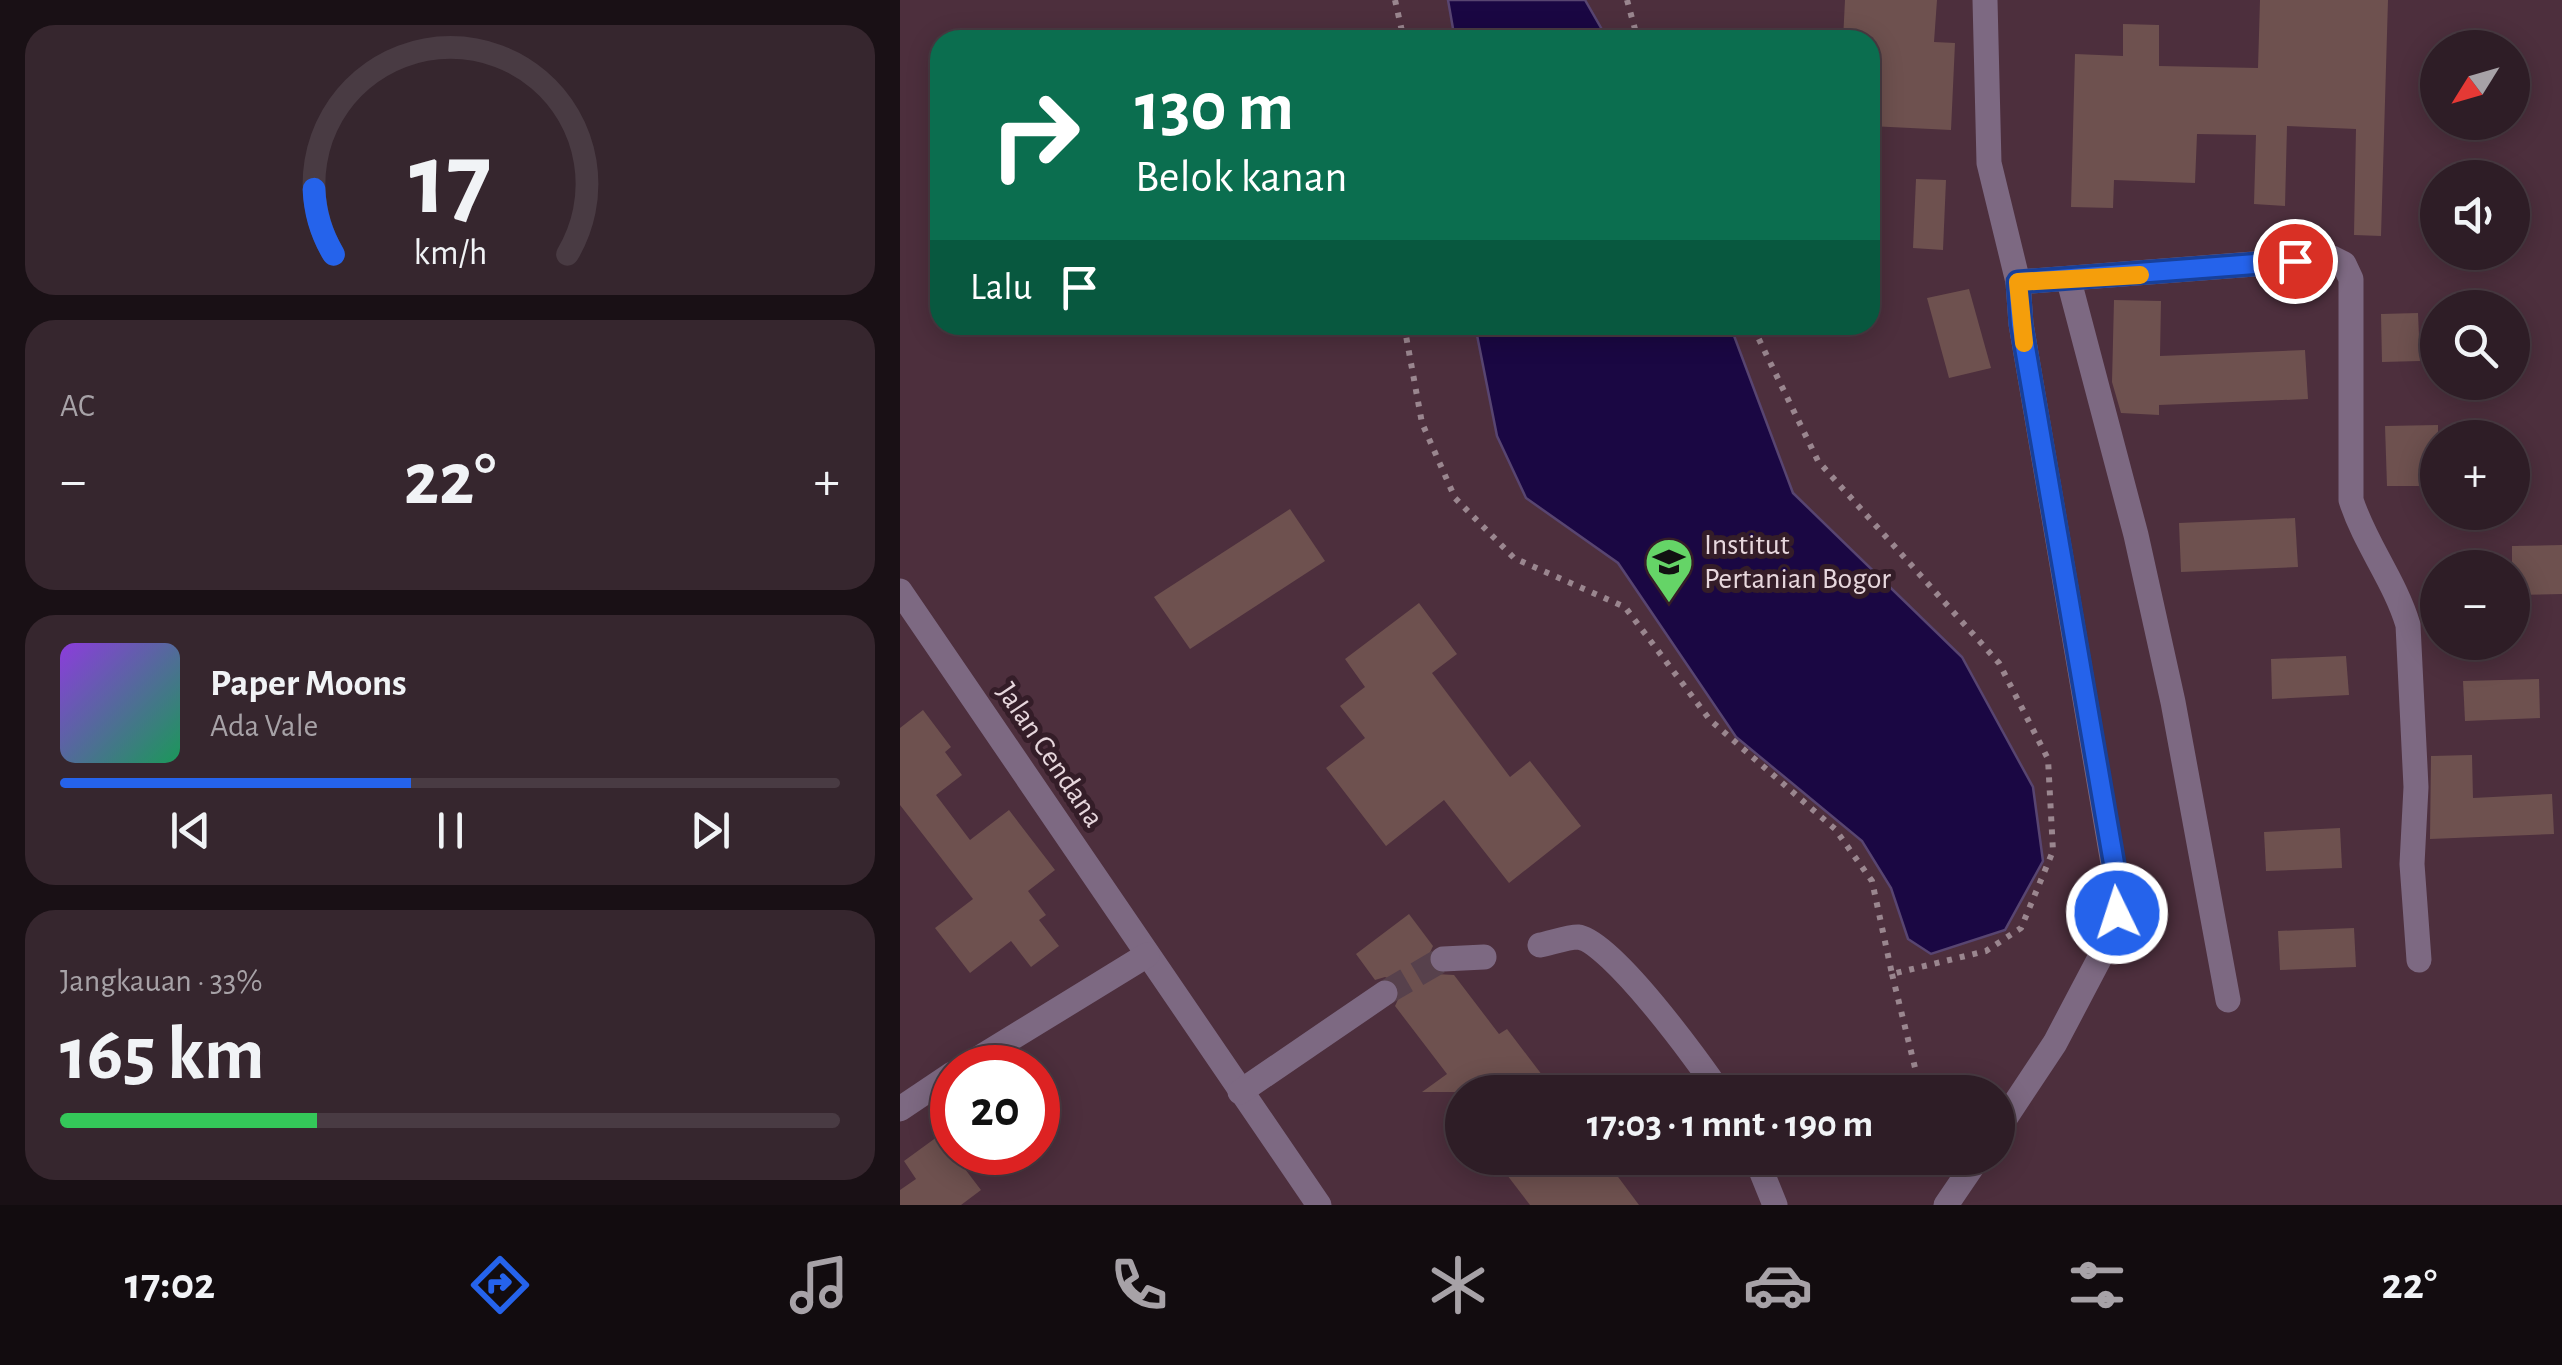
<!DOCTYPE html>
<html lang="id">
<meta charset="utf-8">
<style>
body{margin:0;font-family:"Alegreya Sans",sans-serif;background:#36262e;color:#f1f3f6;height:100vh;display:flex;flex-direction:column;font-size:38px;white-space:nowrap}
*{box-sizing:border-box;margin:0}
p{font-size:32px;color:#a7a2a7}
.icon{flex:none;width:55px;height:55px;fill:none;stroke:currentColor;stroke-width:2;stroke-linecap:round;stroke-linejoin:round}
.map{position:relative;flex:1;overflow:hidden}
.sheet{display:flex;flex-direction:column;gap:25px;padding:25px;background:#191015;width:900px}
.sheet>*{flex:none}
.banner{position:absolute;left:30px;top:30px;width:950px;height:305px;border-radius:30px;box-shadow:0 5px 25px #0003,0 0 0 2px #493b43;background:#0b6e4f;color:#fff;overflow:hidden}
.needle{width:65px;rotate:233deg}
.fabs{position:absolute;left:1520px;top:30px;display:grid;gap:20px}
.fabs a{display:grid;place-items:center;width:110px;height:110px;border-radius:50%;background:#2e1d26;box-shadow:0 5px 25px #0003,0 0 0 2px #493b43;font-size:50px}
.speed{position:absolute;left:30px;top:1045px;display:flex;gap:20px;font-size:50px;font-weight:700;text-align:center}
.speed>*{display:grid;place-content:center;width:130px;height:130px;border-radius:50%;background:#2e1d26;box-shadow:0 5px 25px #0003,0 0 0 2px #493b43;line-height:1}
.speed .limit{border:15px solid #d22;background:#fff;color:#111}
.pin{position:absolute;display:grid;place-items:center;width:85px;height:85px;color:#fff;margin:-42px;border:5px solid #fff;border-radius:50%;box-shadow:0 2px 10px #0007}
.me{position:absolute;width:110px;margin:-55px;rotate:356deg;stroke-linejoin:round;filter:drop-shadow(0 0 8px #0008)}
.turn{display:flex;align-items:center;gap:35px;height:210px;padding:0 40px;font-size:45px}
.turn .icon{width:130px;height:130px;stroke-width:2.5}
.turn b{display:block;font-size:70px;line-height:85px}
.then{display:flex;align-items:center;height:95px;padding:0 40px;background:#0003;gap:20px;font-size:38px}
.big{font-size:75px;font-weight:700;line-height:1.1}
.sheet .widget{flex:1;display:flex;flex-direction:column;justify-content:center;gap:15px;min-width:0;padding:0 35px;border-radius:30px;background:#36262e}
.sheet .dial{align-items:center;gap:0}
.dial svg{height:260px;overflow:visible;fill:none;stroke:#493b43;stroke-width:7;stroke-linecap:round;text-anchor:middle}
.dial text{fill:#f1f3f6;stroke:none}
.song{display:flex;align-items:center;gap:30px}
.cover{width:120px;height:120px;border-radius:15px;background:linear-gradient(135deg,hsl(270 70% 55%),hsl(150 70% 35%))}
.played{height:10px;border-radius:5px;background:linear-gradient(90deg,#2563eb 45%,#493b43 45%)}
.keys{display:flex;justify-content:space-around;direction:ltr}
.heat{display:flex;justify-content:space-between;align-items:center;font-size:55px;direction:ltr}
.charge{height:15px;border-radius:8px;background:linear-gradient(90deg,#34c759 33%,#493b43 0)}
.trip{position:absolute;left:545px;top:1075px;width:570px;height:100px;border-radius:50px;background:#2e1d26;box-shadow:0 5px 25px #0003,0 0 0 2px #493b43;font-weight:700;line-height:100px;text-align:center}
.tabs{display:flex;height:160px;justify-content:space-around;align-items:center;background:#120c0f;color:#a7a2a7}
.tabs .icon{width:70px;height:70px}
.tabs .selected{color:#2563eb}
.tabs b{font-size:45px;color:#f1f3f6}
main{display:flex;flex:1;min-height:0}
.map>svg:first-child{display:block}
.built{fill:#4d2f3d;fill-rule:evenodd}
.water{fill:#1a0743;stroke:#584571;stroke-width:2.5}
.building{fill:#6e514f}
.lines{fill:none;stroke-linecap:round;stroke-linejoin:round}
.minor-tunnel{stroke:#57414c;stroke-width:25;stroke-dasharray:25 12;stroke-linecap:butt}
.path{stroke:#9a868f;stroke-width:6;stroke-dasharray:5 8;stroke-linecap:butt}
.minor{stroke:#7d6982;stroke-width:25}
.route-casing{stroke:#184099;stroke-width:25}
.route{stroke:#2563eb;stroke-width:18}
.slow{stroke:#f59e0b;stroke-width:18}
.labels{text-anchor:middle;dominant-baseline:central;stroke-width:10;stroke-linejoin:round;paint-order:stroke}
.poi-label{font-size:30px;fill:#e7d7dd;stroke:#341d28;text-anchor:start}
.street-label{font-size:30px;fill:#e7d7dd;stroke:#341d28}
</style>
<main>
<section class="sheet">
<div class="widget dial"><svg viewBox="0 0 100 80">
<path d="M14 69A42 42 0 1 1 86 69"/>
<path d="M14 69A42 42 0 0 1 8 49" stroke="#2563eb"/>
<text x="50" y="56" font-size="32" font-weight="700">17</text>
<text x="50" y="72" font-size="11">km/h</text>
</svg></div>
<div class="widget"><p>AC</p>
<div class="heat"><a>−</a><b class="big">22°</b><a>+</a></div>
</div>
<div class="widget">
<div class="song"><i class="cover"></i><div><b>Paper Moons</b><p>Ada Vale</p></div></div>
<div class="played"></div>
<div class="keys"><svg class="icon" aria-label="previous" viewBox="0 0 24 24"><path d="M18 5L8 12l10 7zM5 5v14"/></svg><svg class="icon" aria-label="pause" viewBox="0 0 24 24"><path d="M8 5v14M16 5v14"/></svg><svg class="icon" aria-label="next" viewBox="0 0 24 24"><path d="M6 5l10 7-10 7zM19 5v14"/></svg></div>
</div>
<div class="widget"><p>Jangkauan · 33%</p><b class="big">165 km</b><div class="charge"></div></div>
</section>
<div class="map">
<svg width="1662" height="1205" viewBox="0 0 1662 1205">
<rect width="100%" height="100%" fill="#3e2732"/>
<path class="built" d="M0 0H1662V1205H0ZM40 40H970V325H40ZM1538 48H1612V122H1538ZM1538 178H1612V252H1538ZM1538 308H1612V382H1538ZM1538 438H1612V512H1538ZM1538 568H1612V642H1538ZM52 1068H138V1152H52ZM562 1092H1098V1158H562Z"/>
<g class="water">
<path d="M548 0H685L708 40H555Z"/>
<path d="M575 325H830L893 493 1062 657 1133 787 1143 861 1105 930 1031 954 1008 939 991 888 962 841 836 737 718 563 626 498 597 436Z"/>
</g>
<g class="building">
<path d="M945 0H1037L1034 42 1055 43 1051 130 970 126V40H943Z"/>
<path d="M1360 0H1488L1481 236 1454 235 1456 129 1387 126 1385 206 1354 204 1356 135 1297 134 1295 183 1214 180 1213 208 1171 207 1175 54 1223 56V24L1259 25V66L1358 68Z"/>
<path d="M1016 179 1046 180 1043 250 1013 248Z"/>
<path d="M1069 289 1091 368 1049 378 1027 298Z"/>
<path d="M1214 300 1261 301 1260 356 1405 350 1408 399 1259 405V415L1221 413 1212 382Z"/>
<path d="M1518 313 1520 361 1482 362 1481 314Z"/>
<path d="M1538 425V486H1487L1485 426Z"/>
<path d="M390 509 425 561 290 649 254 597Z"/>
<path d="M1395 518 1398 567 1281 572 1279 523Z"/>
<path d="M1662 545V594L1612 595V546Z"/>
<path d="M519 603 557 654 532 673 610 777 630 761 681 826 609 883 544 800 486 846 426 768 465 738 440 706 465 687 445 659Z"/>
<path d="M1446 656 1449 695 1372 699 1371 659Z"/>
<path d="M1639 679 1640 718 1565 721 1563 681Z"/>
<path d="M23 710 51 747 45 752 62 775 36 795 70 840 109 810 155 870 128 891 146 915 139 920 159 946 131 967 111 941 70 973 35 928 73 899 0 805V728Z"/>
<path d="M1572 755 1573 798 1652 794 1654 834 1530 839 1531 756Z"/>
<path d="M1440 828 1442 868 1366 871 1364 832Z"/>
<path d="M509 914 533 946 527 959 530 969 536 974 554 975 599 1034 607 1029 655 1092H522L547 1074 495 1006 501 993 498 983 485 977 475 980 456 954Z"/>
<path d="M1454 928 1456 967 1380 970 1378 931Z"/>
<path d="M52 1126V1152L81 1190 61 1205H0V1190L16 1179 4 1161Z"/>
<path d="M594 1158H704L739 1205H630Z"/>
</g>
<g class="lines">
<path class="minor-tunnel" d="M485 993 543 959"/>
<g class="path">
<path d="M495 0 504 40"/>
<path d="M727 0 738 40"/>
<path d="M504 325 522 423 555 498 614 558 725 607 810 720 935 829 972 881 992 974 1086 951 1121 928 1153 851 1148 759 1099 663 918 461 852 325"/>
<path d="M992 974 1021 1092"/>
</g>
<g class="minor">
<path d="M1085 0 1089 163 1118 282 1121 324 1215 875 1217 913 1205 948 1155 1043 1098 1129"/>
<path d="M1169 281 1236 535 1273 702 1328 1000"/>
<path d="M1118 282 1432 258 1444 264 1451 279V500C1465 544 1495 581 1508 625L1516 787 1512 864 1519 960"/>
<path d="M0 591 419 1205"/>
<path d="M640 945C651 943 667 937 678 937 710 940 800 1063 819 1092"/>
<path d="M543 959 584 957"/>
<path d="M63 1068 247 955"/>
<path d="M340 1092 485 993"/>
<path d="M0 1109 52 1074"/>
<path d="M856 1158 875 1205"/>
<path d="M1046 1205 1078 1158"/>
</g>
</g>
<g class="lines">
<g class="route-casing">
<path id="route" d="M1217 913 1216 875 1121 324 1118 282 1395 261"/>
</g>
<use href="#route" class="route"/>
<path class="slow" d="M1124 343 1118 282 1240 275"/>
</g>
<defs>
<g id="university-pin" transform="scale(2.5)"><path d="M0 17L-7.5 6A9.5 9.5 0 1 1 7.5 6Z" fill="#65d467" stroke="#341d28"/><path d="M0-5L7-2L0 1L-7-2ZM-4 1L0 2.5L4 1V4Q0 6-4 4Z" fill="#111"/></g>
</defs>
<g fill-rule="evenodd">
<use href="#university-pin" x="769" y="562"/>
</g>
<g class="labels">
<g class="poi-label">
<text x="804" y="545">Institut<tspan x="804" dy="34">Pertanian Bogor</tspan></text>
</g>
<g class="street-label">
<text transform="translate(150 755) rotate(56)">Jalan Cendana</text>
</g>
</g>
</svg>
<div class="fabs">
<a><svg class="needle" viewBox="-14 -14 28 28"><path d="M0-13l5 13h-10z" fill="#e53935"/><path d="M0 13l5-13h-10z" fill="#a7a2a7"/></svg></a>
<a><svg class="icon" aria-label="sound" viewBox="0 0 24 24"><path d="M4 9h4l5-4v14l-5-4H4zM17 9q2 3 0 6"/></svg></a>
<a><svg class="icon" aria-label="search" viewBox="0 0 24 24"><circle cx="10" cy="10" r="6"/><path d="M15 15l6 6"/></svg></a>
<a>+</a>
<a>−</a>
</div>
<div class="speed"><div class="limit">20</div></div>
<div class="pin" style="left:1395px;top:261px;background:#d93025"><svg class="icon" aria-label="arrive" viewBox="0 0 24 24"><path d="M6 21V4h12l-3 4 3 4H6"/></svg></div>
<svg class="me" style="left:1217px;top:913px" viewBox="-20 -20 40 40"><circle r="17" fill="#2563eb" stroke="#fff" stroke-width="3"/><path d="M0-11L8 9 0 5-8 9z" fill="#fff"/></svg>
<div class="trip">17:03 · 1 mnt · 190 m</div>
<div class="banner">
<div class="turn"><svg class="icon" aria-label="right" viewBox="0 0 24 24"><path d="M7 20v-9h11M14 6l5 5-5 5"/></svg><div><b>130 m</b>Belok kanan</div></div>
<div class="then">Lalu<svg class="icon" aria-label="arrive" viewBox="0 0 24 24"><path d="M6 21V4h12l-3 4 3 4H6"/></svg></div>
</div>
</div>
</main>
<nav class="tabs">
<b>17:02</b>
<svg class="icon selected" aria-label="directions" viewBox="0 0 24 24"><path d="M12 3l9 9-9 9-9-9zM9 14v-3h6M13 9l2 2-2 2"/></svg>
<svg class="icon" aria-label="music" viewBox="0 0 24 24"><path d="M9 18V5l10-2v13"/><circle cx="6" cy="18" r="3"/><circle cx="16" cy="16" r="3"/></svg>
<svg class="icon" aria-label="phone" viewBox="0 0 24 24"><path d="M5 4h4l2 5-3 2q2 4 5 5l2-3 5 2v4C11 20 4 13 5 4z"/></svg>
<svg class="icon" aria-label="climate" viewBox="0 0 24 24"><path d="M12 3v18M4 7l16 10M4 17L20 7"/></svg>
<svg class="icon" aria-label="car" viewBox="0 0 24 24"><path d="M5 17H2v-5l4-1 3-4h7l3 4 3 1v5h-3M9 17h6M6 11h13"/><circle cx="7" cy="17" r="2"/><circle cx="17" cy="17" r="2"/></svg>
<svg class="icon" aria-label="filters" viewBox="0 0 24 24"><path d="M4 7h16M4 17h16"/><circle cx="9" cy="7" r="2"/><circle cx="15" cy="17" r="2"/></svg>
<b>22°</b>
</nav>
